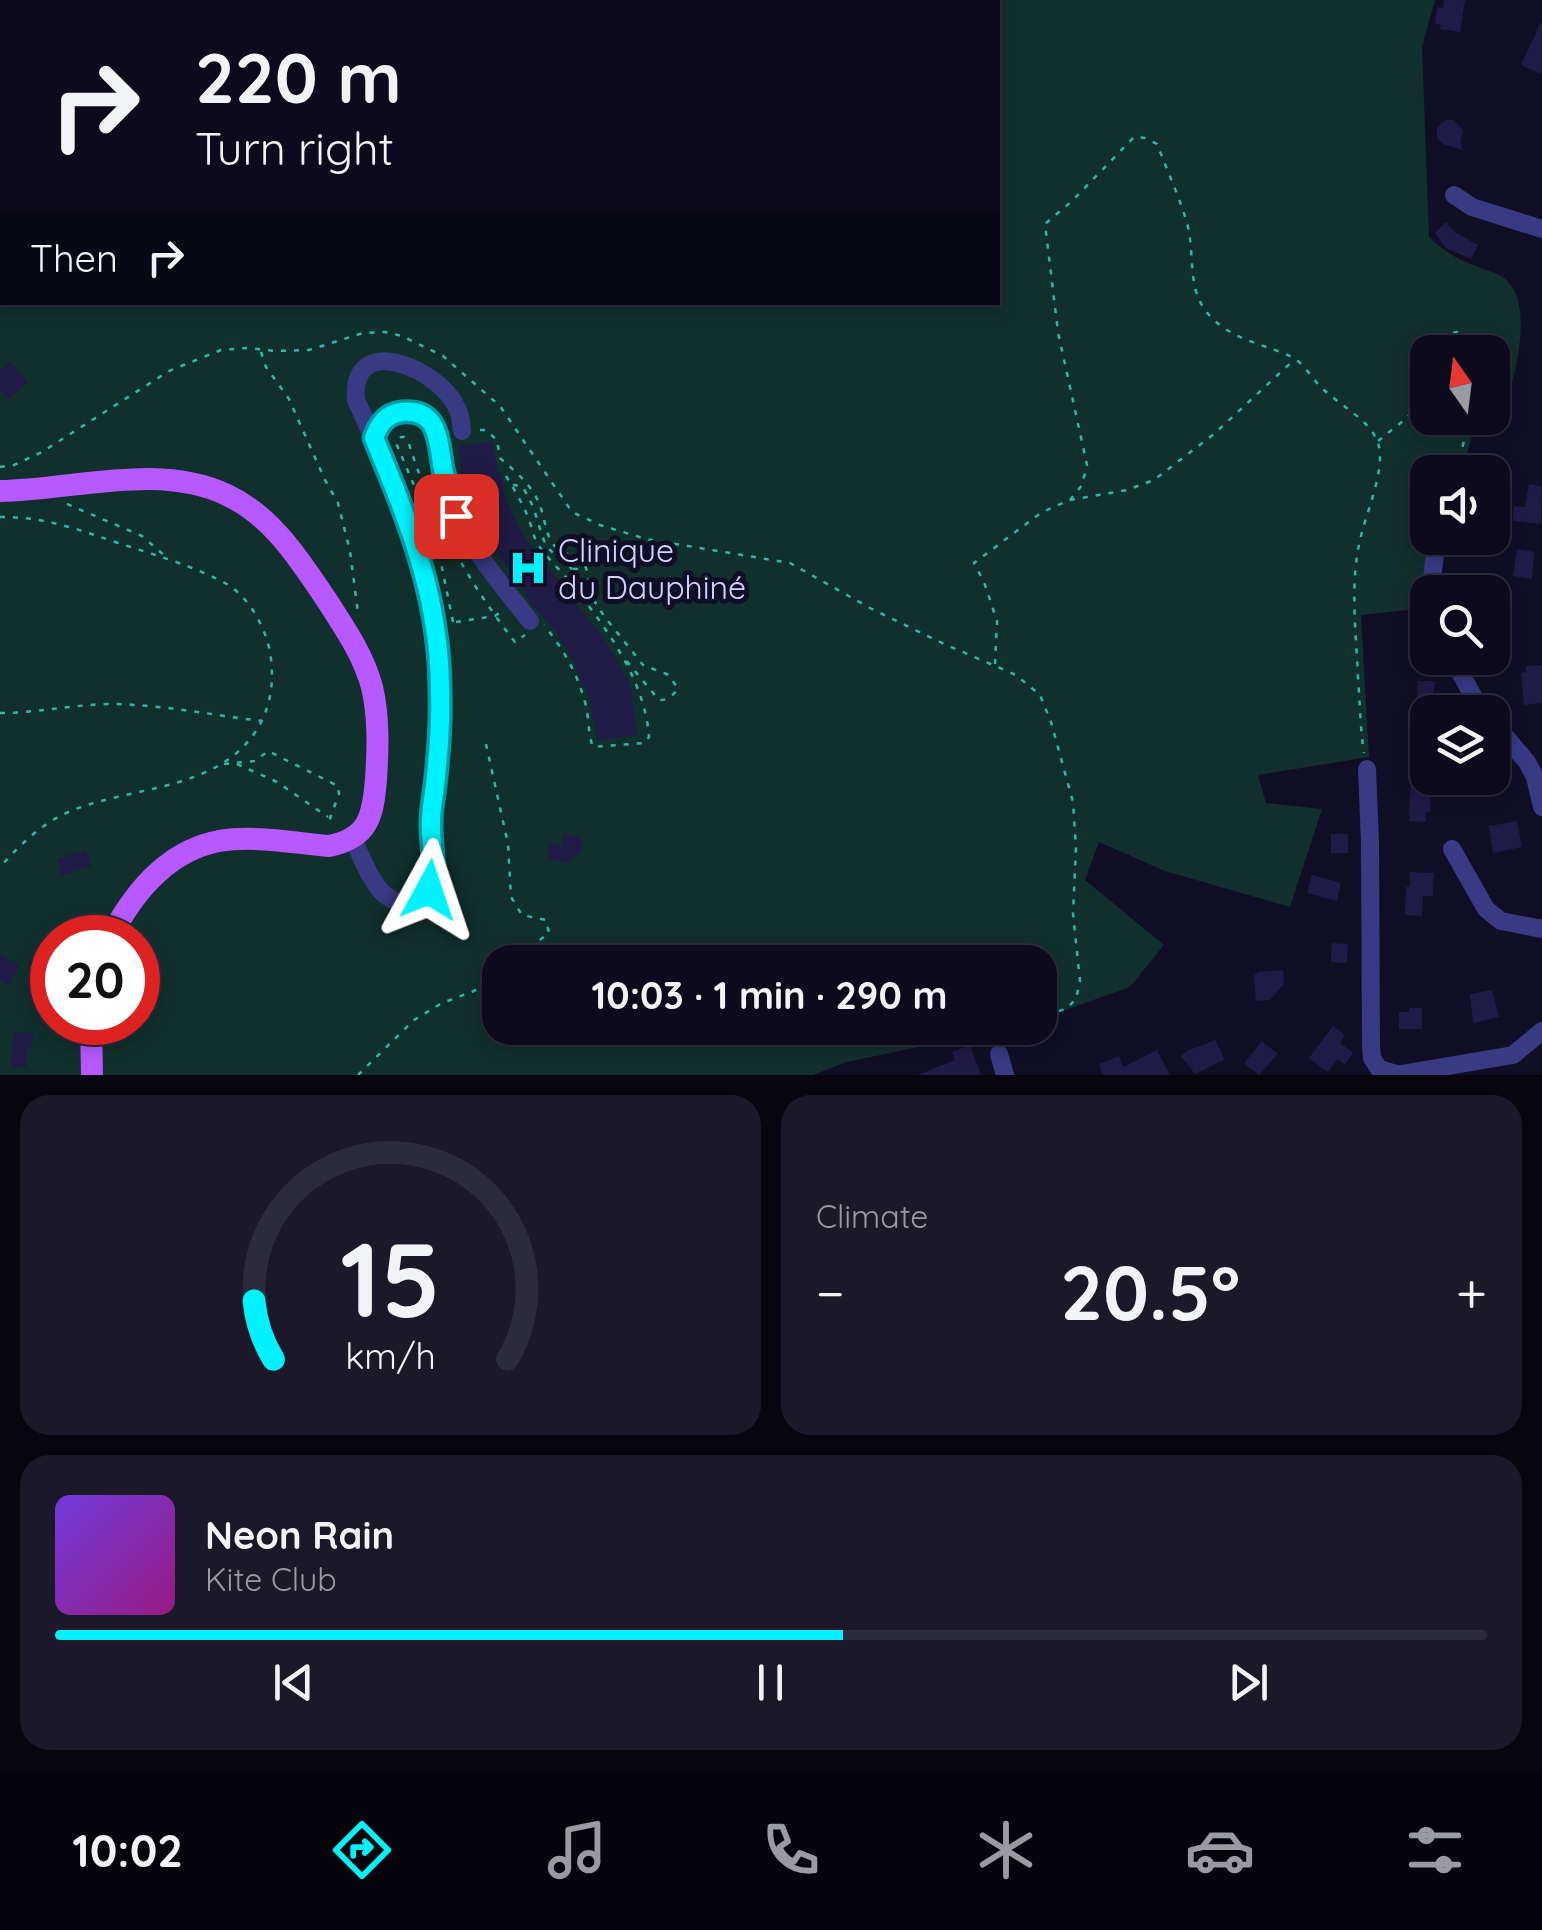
<!DOCTYPE html>
<meta charset="utf-8">
<style>
body{margin:0;font-family:Quicksand,sans-serif;background:#1a1829;color:#f1f3f6;height:100vh;display:flex;flex-direction:column;font-size:38px;white-space:nowrap}
*{box-sizing:border-box;margin:0}
p{font-size:32px;color:#9a9aa3}
.icon{flex:none;width:55px;height:55px;fill:none;stroke:currentColor;stroke-width:2;stroke-linecap:round;stroke-linejoin:round}
.map{position:relative;height:1075px;overflow:hidden}
.panel{display:flex;flex-direction:column;gap:20px;padding:20px;background:#07060f;flex:1}
.panel>*{flex:none}
.top-card{position:absolute;left:0px;top:0px;width:1000px;height:305px;box-shadow:0 5px 15px #0003,0 0 0 2px #2c2b3b;background:#0c0a1c;color:#f1f3f6;overflow:hidden}
.needle{width:65px;rotate:346deg}
.tools{position:absolute;left:1410px;top:335px;display:grid;gap:20px}
.tools a{display:grid;place-items:center;width:100px;height:100px;border-radius:20px;background:#0c0a1c;box-shadow:0 5px 15px #0003,0 0 0 2px #2c2b3b;font-size:50px}
.speed{position:absolute;left:30px;top:915px;display:flex;gap:20px;font-size:50px;font-weight:700;text-align:center}
.speed>*{display:grid;place-content:center;width:130px;height:130px;border-radius:50%;background:#0c0a1c;box-shadow:0 5px 15px #0003,0 0 0 2px #2c2b3b;line-height:1}
.speed .limit{border:15px solid #d22;background:#fff;color:#111}
.pin{position:absolute;display:grid;place-items:center;width:85px;height:85px;color:#fff;margin:-42px;border-radius:20px;box-shadow:0 5px 15px #0006}
.me{position:absolute;width:110px;margin:-55px;rotate:5deg;stroke-linejoin:round;filter:drop-shadow(0 0 8px #0008)}
.turn{display:flex;align-items:center;gap:35px;height:210px;padding:0 30px;font-size:45px}
.turn .icon{width:130px;height:130px;stroke-width:2.5}
.turn b{display:block;font-size:70px;line-height:85px}
.then{display:flex;align-items:center;height:95px;padding:0 30px;background:#0003;gap:20px;font-size:38px}
.big{font-size:75px;font-weight:700;line-height:1.1}
.panel .widget{flex:1;display:flex;flex-direction:column;justify-content:center;gap:15px;min-width:0;padding:0 35px;border-radius:30px;background:#1a1829}
.panel .dial{align-items:center;gap:0}
.dial svg{height:260px;overflow:visible;fill:none;stroke:#2c2b3b;stroke-width:7;stroke-linecap:round;text-anchor:middle}
.dial text{fill:#f1f3f6;stroke:none}
.song{display:flex;align-items:center;gap:30px}
.cover{width:120px;height:120px;border-radius:15px;background:linear-gradient(135deg,hsl(260 70% 55%),hsl(310 70% 35%))}
.played{height:10px;border-radius:5px;background:linear-gradient(90deg,#00f3fd 55%,#2c2b3b 55%)}
.keys{display:flex;justify-content:space-around;direction:ltr}
.heat{display:flex;justify-content:space-between;align-items:center;font-size:55px;direction:ltr}
.panel .tiles{flex:1;display:grid;gap:20px;grid-template-columns:1fr 1fr}
.widget:last-child{grid-column:span 2}
.trip{position:absolute;left:482px;top:945px;width:575px;height:100px;border-radius:30px;background:#0c0a1c;box-shadow:0 5px 15px #0003,0 0 0 2px #2c2b3b;font-weight:700;line-height:100px;text-align:center}
.tabs{display:flex;height:160px;justify-content:space-around;align-items:center;background:#05040b;color:#9a9aa3}
.tabs .icon{width:70px;height:70px}
.tabs .selected{color:#00f3fd}
.tabs b{font-size:45px;color:#f1f3f6}
.map>svg:first-child{display:block}
.green{fill:#112f2c;fill-rule:evenodd}
.building{fill:#201a46}
.lines{fill:none;stroke-linecap:round;stroke-linejoin:round}
.path{stroke:#2cb8a7;stroke-width:2.5;stroke-dasharray:5 8;stroke-linecap:butt}
.minor{stroke:#383a84;stroke-width:18}
.major{stroke:#b759ff;stroke-width:22}
.route-casing{stroke:#009ea4;stroke-width:25}
.route{stroke:#00f3fd;stroke-width:18}
.labels{text-anchor:middle;dominant-baseline:central;stroke-width:10;stroke-linejoin:round;paint-order:stroke}
.poi-label{font-size:32px;fill:#d4d2ff;stroke:#100e25;text-anchor:start}
</style>
<div class="map">
<svg width="1542" height="1075" viewBox="0 0 1542 1075">
<rect width="100%" height="100%" fill="#100e25"/>
<path class="green" d="M0 0H1435L1422 47 1429 237C1455 261 1467 262 1497 274 1542 294 1511 385 1502 421L1484 418H1492V352H1428V418H1477L1462 472H1428V538H1442L1430 552 1427 608 1361 615 1369 757 1258 775 1266 803 1322 809 1290 907 1165 871 1099 842 1085 880 1164 945 1130 987 1040 1019V962H500V1028H1010L847 1062 813 1075H0ZM2 2H998V302H2ZM52 938H138V1022H52Z"/>
<g class="building">
<path d="M1444 0H1465L1460 32 1440 29 1441 25 1435 23 1437 7 1443 8Z"/>
<path d="M1542 20V74L1521 65Z"/>
<path d="M1446 120H1454L1461 127 1463 133 1460 141 1463 150 1445 145 1437 139V128Z"/>
<path d="M1446 222 1456 233 1478 245 1471 259 1446 248 1435 233Z"/>
<path d="M10 362 28 382 9 399 0 390V370Z"/>
<path d="M493 442 498 472H500L504 488 502 489 517 524 535 553 564 587 562 588 602 635 627 678 633 697H631L638 735 597 740 590 701 572 658 555 631 525 595 527 594 485 535 474 509 469 511 459 478 462 476 458 446Z"/>
<path d="M1529 484 1542 486 1541 524 1513 521 1514 506 1525 507Z"/>
<path d="M1517 549 1534 552 1532 579 1513 576Z"/>
<path d="M1542 665V703L1524 705 1521 673 1526 672V666Z"/>
<path d="M1418 681H1435L1432 712H1428V719L1423 718 1422 732H1410L1411 716H1416Z"/>
<path d="M1411 782H1427V792H1431L1430 813 1426 812V822L1409 821Z"/>
<path d="M1517 821 1522 847 1493 853 1489 826Z"/>
<path d="M564 834 582 837 581 852 568 862 547 859 549 843 561 845Z"/>
<rect x="1331" y="834" width="17" height="19"/>
<path d="M86 850 91 866 62 875 57 859Z"/>
<path d="M1410 872 1434 873 1433 896H1423L1422 916 1405 915 1406 887H1410Z"/>
<path d="M1312 875 1341 883 1337 901 1307 893Z"/>
<path d="M1332 943 1348 944 1347 963 1331 962Z"/>
<path d="M0 955 19 964 10 985 0 981Z"/>
<path d="M1283 970 1284 984 1270 1000 1256 1001 1254 976 1258 972Z"/>
<path d="M1492 990 1499 1017 1473 1023 1470 994Z"/>
<path d="M1409 1008H1422V1029H1399V1012H1409Z"/>
<path d="M1333 1026 1345 1035 1340 1043 1353 1053 1345 1064 1338 1059 1328 1072 1309 1058Z"/>
<path d="M13 1032 33 1033 32 1048H27L26 1067H11Z"/>
<path d="M1216 1040 1224 1060 1195 1074 1181 1056 1189 1050Z"/>
<path d="M1262 1041 1278 1054 1259 1075 1244 1063Z"/>
<path d="M970 1045 981 1075H918L955 1060 952 1052Z"/>
<path d="M1157 1050 1170 1075H1103L1099 1064 1119 1056 1123 1067Z"/>
</g>
<g class="lines">
<g class="path">
<path d="M261 352 266 367 289 399 325 480 338 503 350 551 358 613"/>
<path d="M1437 352C1441 341 1444 335 1457 332L1470 341 1476 352"/>
<path d="M480 430H486L497 440 500 458C516 472 533 486 540 506 545 518 545 533 553 544 566 561 590 549 589 589"/>
<path d="M1378 441 1408 417 1428 385"/>
<path d="M0 467 14 465 42 452 169 371 221 350 247 348 276 351 309 350 363 333 385 332 402 336 443 356 500 406 572 512 600 525 646 539 790 563 870 608 942 643 1016 675 1040 695 1051 722 1073 802 1076 848 1073 913 1080 981 1076 999 1066 1009 1040 1016"/>
<path d="M1457 472 1469 418"/>
<path d="M506 476C514 489 522 502 528 517 532 527 533 537 539 546 549 560 563 573 574 587 608 630 645 681 649 737L644 743 593 747C588 734 589 719 586 706 578 674 564 650 544 625"/>
<path d="M513 485 522 486C528 496 533 505 536 516 540 526 541 537 547 546 562 567 574 557 578 591"/>
<path d="M1070 500 1127 490 1154 480 1214 434 1295 359"/>
<path d="M67 504 142 536 165 556"/>
<path d="M0 517C42 516 80 530 118 543 155 555 191 565 225 583 250 597 268 631 271 659 274 685 270 709 256 731 214 794 126 785 64 814 39 826 19 846 0 867"/>
<path d="M573 569H577L590 594 604 616 643 665 669 675 678 689C673 695 667 701 659 700L624 658"/>
<path d="M453 622 440 558 419 497 396 443 401 437H404L409 444C432 517 468 582 515 642L525 635"/>
<path d="M456 622 495 616 502 611"/>
<path d="M995 664 997 621 984 582 974 563 1042 512 1070 500 1082 485 1087 465 1058 332 1045 224 1072 201 1134 137 1145 138 1157 144C1167 170 1179 196 1187 223 1196 255 1185 291 1211 317 1234 341 1265 344 1292 357 1305 364 1313 381 1324 390 1341 406 1370 420 1378 443 1386 466 1368 509 1362 532 1349 579 1356 629 1358 677 1360 703 1360 727 1364 753"/>
<path d="M0 713C36 713 71 705 108 704 159 704 211 715 262 721"/>
<path d="M486 744 508 844 511 897 522 915 546 920 549 933 511 962"/>
<path d="M224 764 255 761 268 751 338 786 339 794 330 818 336 823"/>
<path d="M237 764 277 782 328 817"/>
<path d="M1006 1038 1014 1028"/>
<path d="M358 1075 414 1020 442 1003 474 991 500 971"/>
</g>
<g class="minor">
<path d="M1454 195 1472 207 1542 229"/>
<path d="M374 438C382 414 409 401 430 420 443 433 444 470 448 488 461 540 498 580 530 621"/>
<path d="M1434 592 1432 580 1436 545"/>
<path d="M1452 658 1477 703 1485 712"/>
<path d="M1492 721 1527 762 1535 777 1542 807"/>
<path d="M1367 769 1370 842 1371 1045 1372 1058 1379 1069 1396 1074"/>
<path d="M353 839C365 863 377 907 410 902 424 899 431 888 434 875 438 857 431 840 431 822 431 804 436 787 437 769 441 723 442 677 436 631 425 549 390 475 356 400 350 330 440 369 457 408 461 415 461 423 462 431"/>
<path d="M1452 849 1486 909 1501 921 1542 929"/>
<path d="M999 1054 1005 1075"/>
<path d="M1395 1075 1513 1055 1542 1031"/>
</g>
<g class="major">
<path d="M0 491C73 490 159 462 227 495 272 516 299 559 326 599 344 627 363 654 372 687 379 717 378 748 376 779 373 816 369 838 329 846 294 843 255 835 219 841 167 851 133 893 110 938"/>
<path d="M91 1022 92 1075"/>
</g>
</g>
<g class="lines">
<g class="route-casing">
<path id="route" d="M429 890C438 863 430 848 431 822 431 806 435 791 436 776 439 748 441 719 440 691 440 598 409 522 374 438 379 424 386 414 402 412 440 408 438 443 443 469 447 485 452 501 456 516"/>
</g>
<use href="#route" class="route"/>
</g>
<defs>
<g id="hospital-bare" transform="scale(3)"><path d="M-5-5h3v3.5h4V-5h3V5h-3V1.5h-4V5h-3Z" fill="#00f3fd" stroke="#100e25" stroke-width="2.5" paint-order="stroke"/></g>
</defs>
<g fill-rule="evenodd">
<use href="#hospital-bare" x="528" y="568"/>
</g>
<g class="labels">
<g class="poi-label">
<text x="558" y="550">Clinique<tspan x="558" dy="37">du Dauphiné</tspan></text>
</g>
</g>
</svg>
<div class="tools">
<a><svg class="needle" viewBox="-14 -14 28 28"><path d="M0-13l5 13h-10z" fill="#e53935"/><path d="M0 13l5-13h-10z" fill="#9a9aa3"/></svg></a>
<a><svg class="icon" aria-label="sound" viewBox="0 0 24 24"><path d="M4 9h4l5-4v14l-5-4H4zM17 9q2 3 0 6"/></svg></a>
<a><svg class="icon" aria-label="search" viewBox="0 0 24 24"><circle cx="10" cy="10" r="6"/><path d="M15 15l6 6"/></svg></a>
<a><svg class="icon" aria-label="layers" viewBox="0 0 24 24"><path d="M12 4l9 5-9 5-9-5zM3 14l9 5 9-5"/></svg></a>
</div>
<div class="speed"><div class="limit">20</div></div>
<div class="pin" style="left:456px;top:516px;background:#d93025"><svg class="icon" aria-label="arrive" viewBox="0 0 24 24"><path d="M6 21V4h12l-3 4 3 4H6"/></svg></div>
<svg class="me" style="left:429px;top:890px" viewBox="-20 -20 40 40"><path d="M0-17L14 15 0 8-14 15z" fill="#00f3fd" stroke="#fff" stroke-width="4"/></svg>
<div class="trip">10:03 · 1 min · 290 m</div>
<div class="top-card">
<div class="turn"><svg class="icon" aria-label="right" viewBox="0 0 24 24"><path d="M7 20v-9h11M14 6l5 5-5 5"/></svg><div><b>220 m</b>Turn right</div></div>
<div class="then">Then<svg class="icon" aria-label="right" viewBox="0 0 24 24"><path d="M7 20v-9h11M14 6l5 5-5 5"/></svg></div>
</div>
</div>
<section class="panel">
<div class="tiles">
<div class="widget dial"><svg viewBox="0 0 100 80">
<path d="M14 69A42 42 0 1 1 86 69"/>
<path d="M14 69A42 42 0 0 1 8 51" stroke="#00f3fd"/>
<text x="50" y="56" font-size="32" font-weight="700">15</text>
<text x="50" y="72" font-size="11">km/h</text>
</svg></div>
<div class="widget"><p>Climate</p>
<div class="heat"><a>−</a><b class="big">20.5°</b><a>+</a></div>
</div>
<div class="widget">
<div class="song"><i class="cover"></i><div><b>Neon Rain</b><p>Kite Club</p></div></div>
<div class="played"></div>
<div class="keys"><svg class="icon" aria-label="previous" viewBox="0 0 24 24"><path d="M18 5L8 12l10 7zM5 5v14"/></svg><svg class="icon" aria-label="pause" viewBox="0 0 24 24"><path d="M8 5v14M16 5v14"/></svg><svg class="icon" aria-label="next" viewBox="0 0 24 24"><path d="M6 5l10 7-10 7zM19 5v14"/></svg></div>
</div>
</div>
</section>
<nav class="tabs">
<b>10:02</b>
<svg class="icon selected" aria-label="directions" viewBox="0 0 24 24"><path d="M12 3l9 9-9 9-9-9zM9 14v-3h6M13 9l2 2-2 2"/></svg>
<svg class="icon" aria-label="music" viewBox="0 0 24 24"><path d="M9 18V5l10-2v13"/><circle cx="6" cy="18" r="3"/><circle cx="16" cy="16" r="3"/></svg>
<svg class="icon" aria-label="phone" viewBox="0 0 24 24"><path d="M5 4h4l2 5-3 2q2 4 5 5l2-3 5 2v4C11 20 4 13 5 4z"/></svg>
<svg class="icon" aria-label="climate" viewBox="0 0 24 24"><path d="M12 3v18M4 7l16 10M4 17L20 7"/></svg>
<svg class="icon" aria-label="car" viewBox="0 0 24 24"><path d="M5 17H2v-5l4-1 3-4h7l3 4 3 1v5h-3M9 17h6M6 11h13"/><circle cx="7" cy="17" r="2"/><circle cx="17" cy="17" r="2"/></svg>
<svg class="icon" aria-label="filters" viewBox="0 0 24 24"><path d="M4 7h16M4 17h16"/><circle cx="9" cy="7" r="2"/><circle cx="15" cy="17" r="2"/></svg>
</nav>
